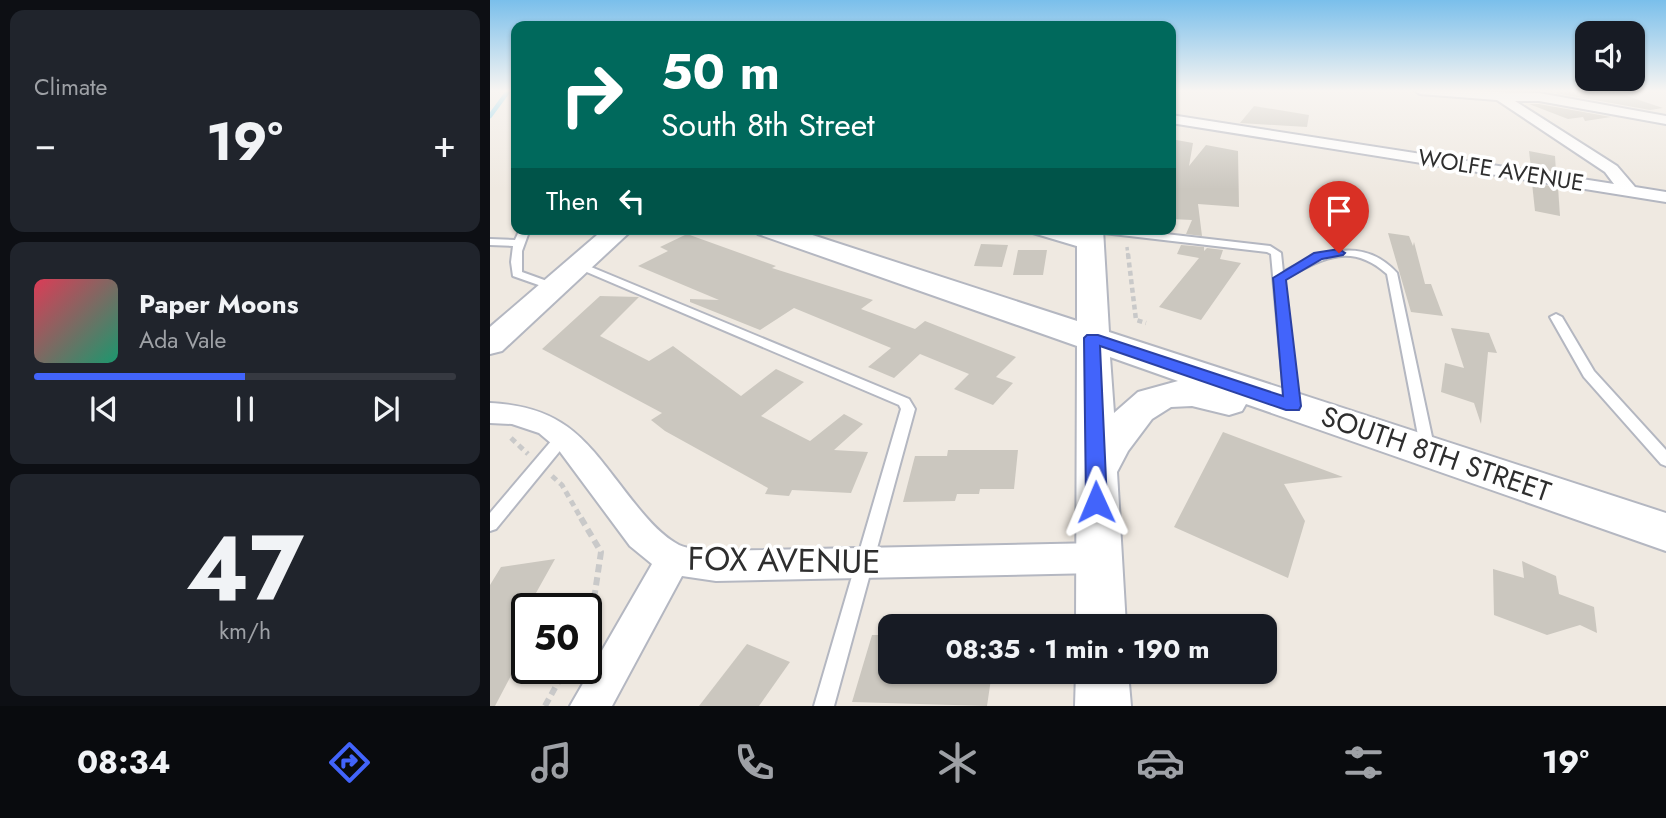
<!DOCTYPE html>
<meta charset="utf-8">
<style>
body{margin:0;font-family:Jost,sans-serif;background:#20242c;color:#f1f3f6;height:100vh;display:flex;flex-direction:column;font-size:26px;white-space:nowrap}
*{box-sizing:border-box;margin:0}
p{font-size:23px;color:#9ea1a6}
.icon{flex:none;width:38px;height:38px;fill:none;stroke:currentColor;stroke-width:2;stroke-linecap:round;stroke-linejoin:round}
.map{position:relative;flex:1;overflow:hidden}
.side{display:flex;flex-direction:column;gap:10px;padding:10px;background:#0d0f14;width:490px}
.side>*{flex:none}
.top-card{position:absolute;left:21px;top:21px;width:665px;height:214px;border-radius:14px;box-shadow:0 2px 5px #0004;background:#00695c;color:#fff;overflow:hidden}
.buttons{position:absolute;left:1085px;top:21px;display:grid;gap:14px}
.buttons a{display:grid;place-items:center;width:70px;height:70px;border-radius:14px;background:#171b24;box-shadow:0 2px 5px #0004;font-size:35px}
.speed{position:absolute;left:21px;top:593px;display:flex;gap:14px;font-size:35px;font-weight:700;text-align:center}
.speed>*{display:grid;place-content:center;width:91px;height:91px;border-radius:50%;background:#171b24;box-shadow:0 2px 5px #0004;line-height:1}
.speed .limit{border:4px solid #111;border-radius:10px;background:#fff;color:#111}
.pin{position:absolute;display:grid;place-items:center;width:60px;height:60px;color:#fff;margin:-72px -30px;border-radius:50% 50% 50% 0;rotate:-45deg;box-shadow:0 0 7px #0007}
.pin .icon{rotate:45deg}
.me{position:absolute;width:77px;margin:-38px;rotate:359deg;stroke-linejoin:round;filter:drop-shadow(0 0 5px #0008)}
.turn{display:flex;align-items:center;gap:24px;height:147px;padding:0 35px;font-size:32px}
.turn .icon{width:91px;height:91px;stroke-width:2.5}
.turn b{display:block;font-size:49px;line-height:60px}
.then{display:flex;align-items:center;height:66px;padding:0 35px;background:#0003;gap:14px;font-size:26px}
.big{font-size:52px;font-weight:700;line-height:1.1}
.side .card{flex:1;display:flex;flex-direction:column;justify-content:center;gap:10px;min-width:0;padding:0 24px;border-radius:14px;background:#20242c}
.side .dial{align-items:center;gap:0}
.dial b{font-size:91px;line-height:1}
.song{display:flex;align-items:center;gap:21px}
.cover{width:84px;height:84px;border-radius:10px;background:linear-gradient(135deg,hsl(350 70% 55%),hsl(160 70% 35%))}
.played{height:7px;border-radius:4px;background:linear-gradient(90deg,#4264fb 50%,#363941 50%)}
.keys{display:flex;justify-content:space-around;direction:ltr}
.heat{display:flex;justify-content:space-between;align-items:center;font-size:38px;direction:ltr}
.trip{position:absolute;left:388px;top:614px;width:399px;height:70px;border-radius:14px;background:#171b24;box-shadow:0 2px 5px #0004;font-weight:700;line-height:70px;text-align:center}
.tabs{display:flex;height:112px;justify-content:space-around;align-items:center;background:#090b0e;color:#9ea1a6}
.tabs .icon{width:49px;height:49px}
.tabs .selected{color:#4264fb}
.tabs b{font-size:32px;color:#f1f3f6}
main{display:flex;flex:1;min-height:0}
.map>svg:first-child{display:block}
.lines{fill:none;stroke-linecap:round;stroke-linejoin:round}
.stream{stroke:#75cff0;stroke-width:4.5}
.building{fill:#cbc7bf}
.service-casing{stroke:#b4b7c1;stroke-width:4}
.minor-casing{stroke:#b4b7c1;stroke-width:4}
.secondary-casing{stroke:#b4b7c1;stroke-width:4}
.path-far3{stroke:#c9c9c9;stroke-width:3.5;stroke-dasharray:3.5 2.5;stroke-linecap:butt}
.path-far2{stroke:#c9c9c9;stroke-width:4.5;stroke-dasharray:5 3.5;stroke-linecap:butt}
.path-far1{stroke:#c9c9c9;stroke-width:5;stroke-dasharray:6 4.5;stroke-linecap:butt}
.path{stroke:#c9c9c9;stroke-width:6;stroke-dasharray:8 5;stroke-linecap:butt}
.service{fill:#fff;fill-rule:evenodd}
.minor{fill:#fff;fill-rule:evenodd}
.secondary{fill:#fff;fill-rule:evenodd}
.route{fill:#4264fb;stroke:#2b41a3;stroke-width:2}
.labels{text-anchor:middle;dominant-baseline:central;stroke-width:7;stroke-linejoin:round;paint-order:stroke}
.far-street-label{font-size:23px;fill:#2e2e2e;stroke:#fff}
.street-label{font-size:28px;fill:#2e2e2e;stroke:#fff}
.near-street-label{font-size:33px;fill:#2e2e2e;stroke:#fff}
</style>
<main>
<section class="side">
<div class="card"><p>Climate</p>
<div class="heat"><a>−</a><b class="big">19°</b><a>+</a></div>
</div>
<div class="card">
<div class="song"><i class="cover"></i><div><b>Paper Moons</b><p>Ada Vale</p></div></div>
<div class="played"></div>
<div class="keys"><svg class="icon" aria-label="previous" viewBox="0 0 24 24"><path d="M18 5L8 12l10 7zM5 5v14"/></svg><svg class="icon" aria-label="pause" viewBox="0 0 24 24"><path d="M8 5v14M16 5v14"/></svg><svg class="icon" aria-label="next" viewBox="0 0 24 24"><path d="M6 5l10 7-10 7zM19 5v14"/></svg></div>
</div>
<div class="card dial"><b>47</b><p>km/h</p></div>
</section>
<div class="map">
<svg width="1176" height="706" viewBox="0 0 1176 706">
<rect width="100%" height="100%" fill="#efe9e1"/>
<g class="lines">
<path class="stream" d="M0 116 19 90"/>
</g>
<g class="building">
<path d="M1019 90H1119L1173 108 1160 110 1049 90Z"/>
<path d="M1039 104H1049L1121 117 1095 121 1093 117 1078 119Z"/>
<path d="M764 106 819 115 817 127 750 123Z"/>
<path d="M681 139 703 143 699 166 716 145 748 151 749 207 708 204 712 236 696 234 702 220 681 219Z"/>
<path d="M1039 151 1065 156 1066 172 1041 168Z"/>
<path d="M1042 183 1068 187 1070 216 1045 211Z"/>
<path d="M898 233 919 236 923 246 924 242 935 284H941L953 316 921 312Z"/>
<path d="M197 234 286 266 282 268 383 300 371 309 425 329 435 321 526 357 506 377 523 383 503 405 464 389 479 374 430 354 404 378 378 367 401 348 304 308 270 330 200 302V299L229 300 148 266 178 251 170 247Z"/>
<path d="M491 244 518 245 512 267 484 266Z"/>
<path d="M691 245 714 247V251L717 248 733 250 730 259 751 263 711 320 669 307 709 258 687 254Z"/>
<path d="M528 250H557L553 275H523Z"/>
<path d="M110 296 149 297 110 336 159 361 183 346 251 396 286 369 314 382 271 416 320 441 354 414 373 424 344 450 378 452 361 493 302 490 299 496 275 494 278 488 175 431 161 420 172 413 52 349Z"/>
<path d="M961 328 999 333 1007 353 998 352 991 424 984 403 951 392 955 363 974 368Z"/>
<path d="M733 432 853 477 794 484 815 521 798 578 684 527Z"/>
<path d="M458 450H528L524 489H490L489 494H467L465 501 413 502 425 456H457Z"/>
<path d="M65 559 37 609V639L30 652 34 651 5 706H0V585L11 567Z"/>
<path d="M1032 561 1066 576 1069 594 1104 607 1107 633 1090 625 1057 635 1004 615 1003 569 1034 578Z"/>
<path d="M382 635H401V672H502L497 706 362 702Z"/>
<path d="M257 644 300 662 269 706H209Z"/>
</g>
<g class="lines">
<g class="service-casing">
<g id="service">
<path d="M30 229H40L32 251V272L68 285 69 287 68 289H60L23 276 21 262 23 246 0 245V239L25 240Z"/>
<path d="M600 229H632L780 246 791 253 793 272C832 251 873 236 907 273L945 451 943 455 938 457 933 455 931 451 897 274C860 241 832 259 794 279L809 405 807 408H797L795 405 781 254 777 252 605 232Z"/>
<path d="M89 262 419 399 425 409 344 706H324L411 409 409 405 85 267V263Z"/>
<path d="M1066 314 1072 317 1104 371 1176 450V466L1171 464 1094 377 1060 317Z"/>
<path d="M73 432 78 433 80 437 78 441 6 529 0 531V513L68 433Z"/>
</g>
</g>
<g class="minor-casing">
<g id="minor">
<path d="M924 90 1049 93 1176 116V124L1049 101H1025L1127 166 1145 187 1176 192V202L681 123V115L1124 184 1115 172 1007 100 930 94Z"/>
<path d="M541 229H571L607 240 610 244 600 250 543 233Z"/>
<path d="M0 403C82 407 100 448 146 505 158 520 172 536 189 545 199 550 215 549 226 551L608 543 620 547 625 558 620 569 608 573 226 581 192 576 122 706H80L162 564 140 546 68 449 49 433 22 424 0 423Z"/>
</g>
</g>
<g class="secondary-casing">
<g id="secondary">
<path d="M114 229H143L12 351 0 354V327Z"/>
<path d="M264 229H304L587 321V229H613L619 332 1176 513V551L756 404 752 411 739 415 702 406 681 407 662 419 638 451 627 472 636 626H586L587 346 268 234ZM620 357 688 381 648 392 624 413Z"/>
<path d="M586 672H638L641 706H585Z"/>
</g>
</g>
<path class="path-far3" d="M637 247 638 256"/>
<path class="path-far2" d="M638 254 646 320 656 323"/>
<g class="path-far1">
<path d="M21 438 38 454"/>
<path d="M62 476 72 485 92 520"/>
</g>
<g class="path">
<path d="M91 518 111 552 100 626 96 633"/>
<path d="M55 706 76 668"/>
</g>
<use href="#service" class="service"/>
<use href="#minor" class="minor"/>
<use href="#secondary" class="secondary"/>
</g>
<linearGradient id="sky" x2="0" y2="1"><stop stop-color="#7abfeb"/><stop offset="0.48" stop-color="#f8f5f2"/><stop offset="1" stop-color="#f8f5f2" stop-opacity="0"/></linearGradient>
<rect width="1176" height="189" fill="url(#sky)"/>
<path class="route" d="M849 249 855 253 853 255 832 259 796 280 811 406 809 410H796L610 346 617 502 614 508 606 510 599 508 596 502 594 338 597 335H608L793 396 783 278 824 253Z"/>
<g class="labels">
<g class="far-street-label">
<text transform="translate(1011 170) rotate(9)">WOLFE AVENUE</text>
</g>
<g class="street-label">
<text transform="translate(946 454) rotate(19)">SOUTH 8TH STREET</text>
</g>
<g class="near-street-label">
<text transform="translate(294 560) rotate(1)">FOX AVENUE</text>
</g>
</g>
</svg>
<div class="buttons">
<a><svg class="icon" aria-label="sound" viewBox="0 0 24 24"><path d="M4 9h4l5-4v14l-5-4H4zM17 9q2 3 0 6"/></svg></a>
</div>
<div class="speed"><div class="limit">50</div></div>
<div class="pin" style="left:849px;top:253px;background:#d93025"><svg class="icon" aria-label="arrive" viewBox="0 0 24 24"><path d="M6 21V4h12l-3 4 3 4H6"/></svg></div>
<svg class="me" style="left:606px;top:502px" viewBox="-20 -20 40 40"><path d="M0-17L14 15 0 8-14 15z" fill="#4264fb" stroke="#fff" stroke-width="4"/></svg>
<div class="trip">08:35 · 1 min · 190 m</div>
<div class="top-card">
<div class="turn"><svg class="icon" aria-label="right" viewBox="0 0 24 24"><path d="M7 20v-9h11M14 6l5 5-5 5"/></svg><div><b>50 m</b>South 8th Street</div></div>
<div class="then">Then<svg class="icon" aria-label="left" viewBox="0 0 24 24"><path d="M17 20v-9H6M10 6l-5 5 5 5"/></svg></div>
</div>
</div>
</main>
<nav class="tabs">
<b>08:34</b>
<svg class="icon selected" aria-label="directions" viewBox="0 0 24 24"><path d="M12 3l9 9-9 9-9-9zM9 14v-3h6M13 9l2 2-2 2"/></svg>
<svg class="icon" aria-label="music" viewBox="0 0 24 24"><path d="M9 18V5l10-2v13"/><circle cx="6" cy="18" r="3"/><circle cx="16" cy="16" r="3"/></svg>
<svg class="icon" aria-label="phone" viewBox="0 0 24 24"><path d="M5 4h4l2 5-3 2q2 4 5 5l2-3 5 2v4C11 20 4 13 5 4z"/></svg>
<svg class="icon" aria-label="climate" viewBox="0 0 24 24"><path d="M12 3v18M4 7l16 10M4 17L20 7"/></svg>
<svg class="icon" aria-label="car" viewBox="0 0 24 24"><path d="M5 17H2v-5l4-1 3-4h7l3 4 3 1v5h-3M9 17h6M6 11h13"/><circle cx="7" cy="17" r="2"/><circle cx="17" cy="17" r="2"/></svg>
<svg class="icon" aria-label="filters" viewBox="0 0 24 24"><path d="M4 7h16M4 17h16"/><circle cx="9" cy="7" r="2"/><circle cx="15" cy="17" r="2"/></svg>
<b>19°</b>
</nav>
